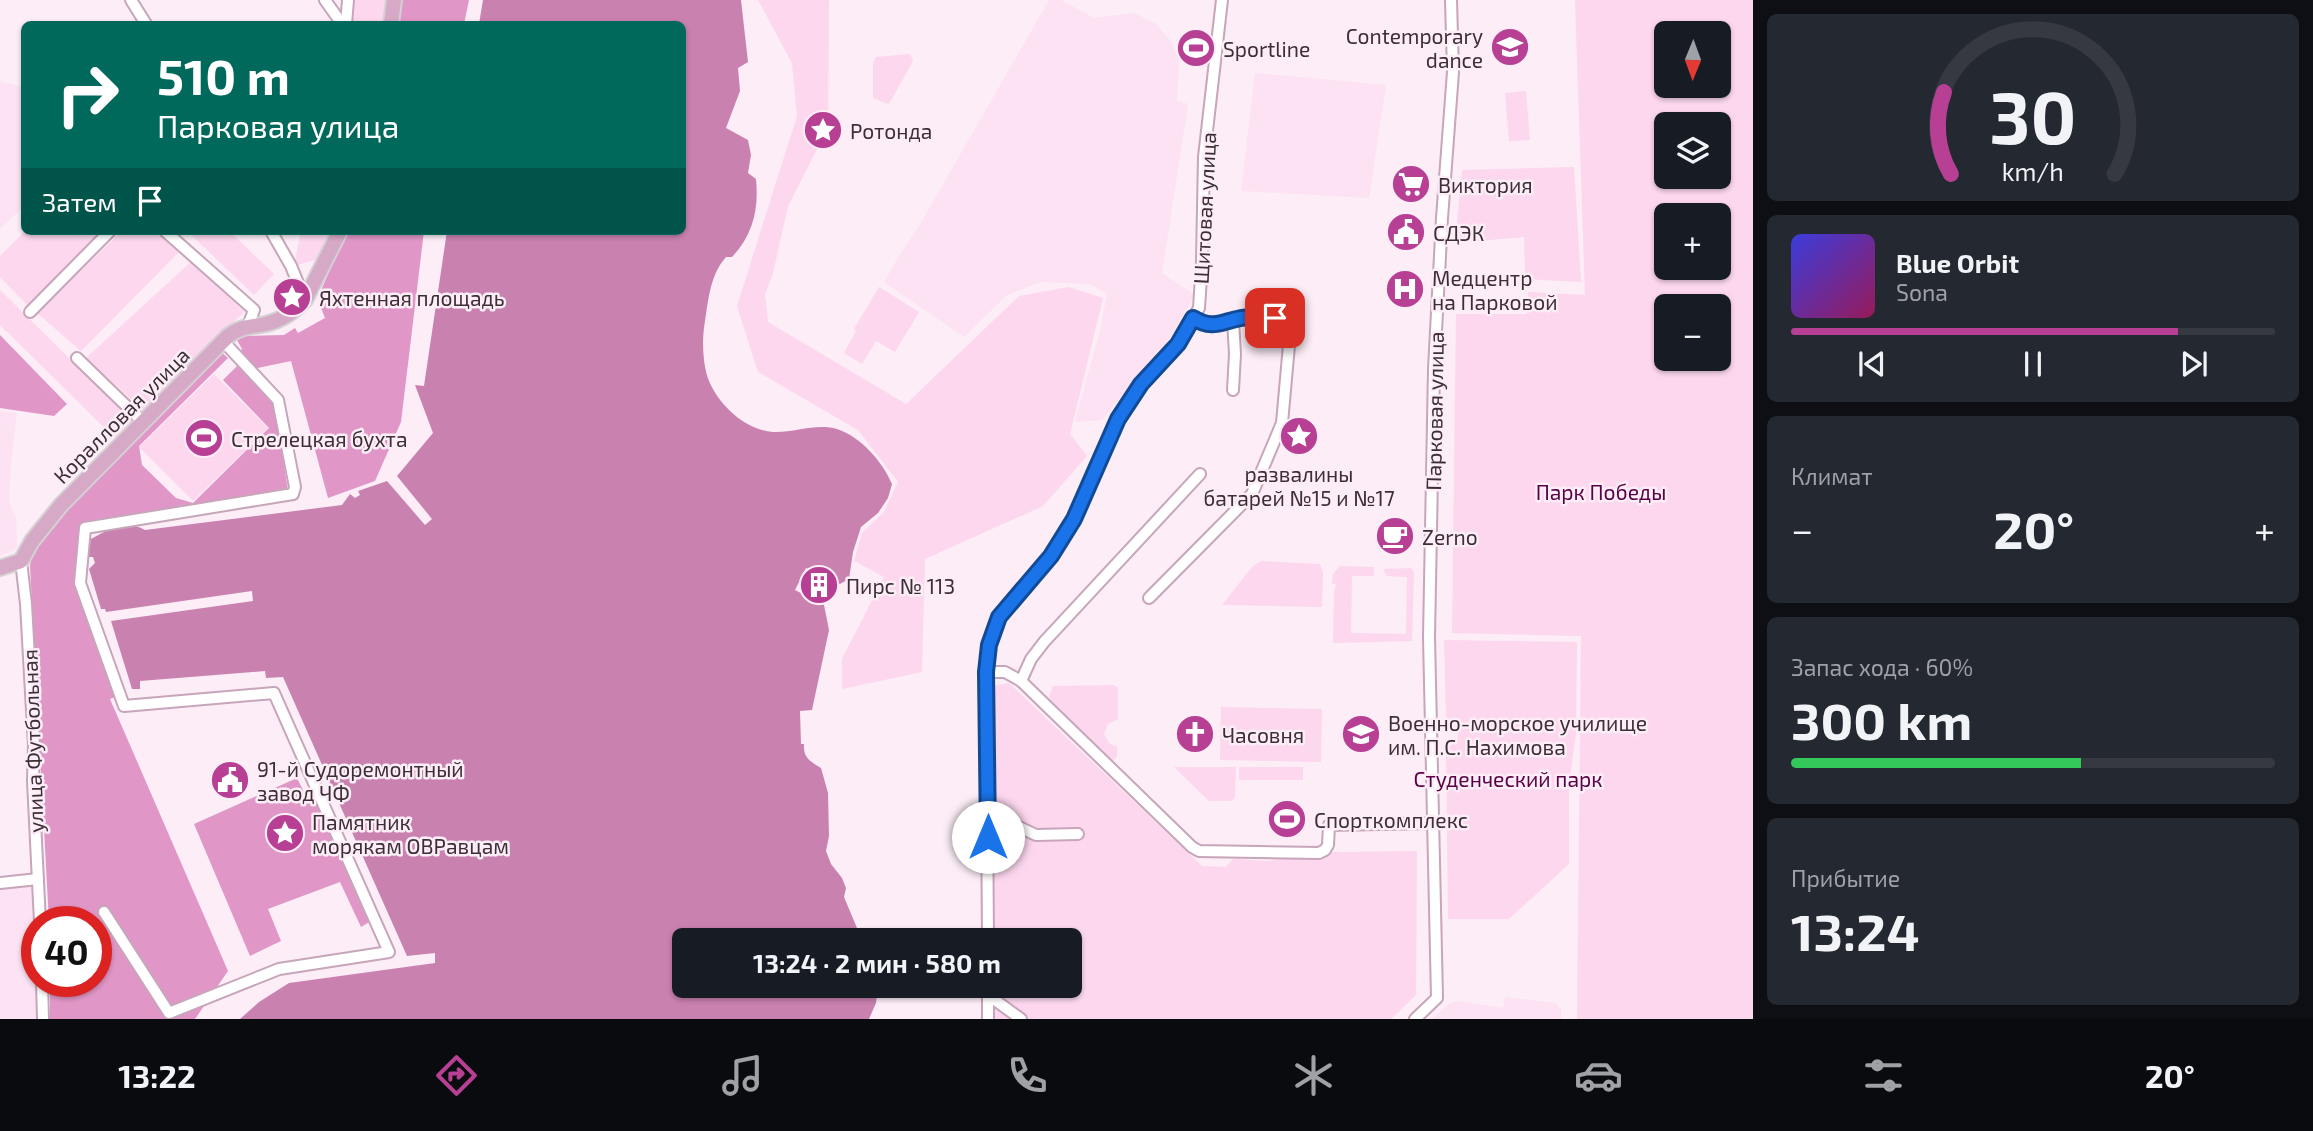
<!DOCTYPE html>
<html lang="ru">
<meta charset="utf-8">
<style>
body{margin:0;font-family:"Exo 2",sans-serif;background:#242831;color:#f1f3f6;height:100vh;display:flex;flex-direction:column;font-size:26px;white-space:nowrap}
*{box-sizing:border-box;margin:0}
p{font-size:23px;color:#9ea1a6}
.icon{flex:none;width:38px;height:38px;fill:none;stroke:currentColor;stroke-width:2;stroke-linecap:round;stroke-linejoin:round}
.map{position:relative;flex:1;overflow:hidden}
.sheet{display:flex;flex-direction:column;gap:14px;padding:14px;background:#0d0f14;width:560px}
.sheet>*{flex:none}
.guide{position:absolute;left:21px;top:21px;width:665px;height:214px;border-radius:10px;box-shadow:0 2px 5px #0004;background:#00695c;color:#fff;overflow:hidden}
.needle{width:46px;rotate:181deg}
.tools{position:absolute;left:1654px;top:21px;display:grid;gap:14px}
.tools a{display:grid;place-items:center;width:77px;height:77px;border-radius:10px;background:#171b24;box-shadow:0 2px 5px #0004;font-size:35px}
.speed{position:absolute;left:21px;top:906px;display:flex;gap:14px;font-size:35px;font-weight:700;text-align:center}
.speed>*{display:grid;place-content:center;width:91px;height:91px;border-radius:50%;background:#171b24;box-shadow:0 2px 5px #0004;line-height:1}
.speed .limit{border:10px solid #d22;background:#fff;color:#111}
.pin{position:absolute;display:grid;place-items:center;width:60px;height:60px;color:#fff;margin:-30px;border-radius:14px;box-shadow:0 4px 10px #0006}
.me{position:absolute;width:77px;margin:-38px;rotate:0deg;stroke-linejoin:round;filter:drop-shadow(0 0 5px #0008)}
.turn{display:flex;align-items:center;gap:24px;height:147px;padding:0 21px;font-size:32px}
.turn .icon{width:91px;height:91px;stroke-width:2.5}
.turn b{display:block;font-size:49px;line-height:60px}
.then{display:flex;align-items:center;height:66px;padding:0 21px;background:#0003;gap:14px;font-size:26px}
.big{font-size:52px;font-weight:700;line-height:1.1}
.sheet .widget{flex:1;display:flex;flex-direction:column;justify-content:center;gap:10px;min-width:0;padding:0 24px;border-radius:10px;background:#242831}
.sheet .dial{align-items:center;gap:0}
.dial svg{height:182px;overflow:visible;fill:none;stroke:#363941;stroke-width:7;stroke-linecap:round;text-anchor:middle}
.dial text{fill:#f1f3f6;stroke:none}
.song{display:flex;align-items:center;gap:21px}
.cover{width:84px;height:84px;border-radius:10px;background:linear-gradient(135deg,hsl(240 70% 55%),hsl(330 70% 35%))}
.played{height:7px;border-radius:4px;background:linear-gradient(90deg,#b74095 80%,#363941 80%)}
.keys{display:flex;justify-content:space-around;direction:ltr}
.heat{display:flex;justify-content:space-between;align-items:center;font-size:38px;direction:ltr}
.charge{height:10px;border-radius:5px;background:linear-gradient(90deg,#34c759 60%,#363941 0)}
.trip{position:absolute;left:672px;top:928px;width:410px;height:70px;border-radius:10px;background:#171b24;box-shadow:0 2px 5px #0004;font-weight:700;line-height:70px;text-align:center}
.menu{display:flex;height:112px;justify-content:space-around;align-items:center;background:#090b0e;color:#9ea1a6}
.menu .icon{width:49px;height:49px}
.menu .active{color:#b74095}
.menu b{font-size:32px;color:#f1f3f6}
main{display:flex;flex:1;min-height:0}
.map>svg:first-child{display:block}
.built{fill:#fce2f2}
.green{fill:#fcd7ee;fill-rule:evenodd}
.forest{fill:#e097c7}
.water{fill:#c981b0}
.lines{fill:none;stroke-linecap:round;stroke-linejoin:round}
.minor-casing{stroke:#c7a5ba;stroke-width:14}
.major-casing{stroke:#d4d1d3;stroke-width:18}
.minor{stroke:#fff;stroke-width:10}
.major{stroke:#d6a9c7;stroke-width:14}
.route-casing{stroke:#114b97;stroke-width:18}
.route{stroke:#1a73e8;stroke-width:12}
.labels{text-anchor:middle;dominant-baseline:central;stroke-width:5;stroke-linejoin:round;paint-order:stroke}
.poi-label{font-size:21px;fill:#3d2f38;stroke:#fcedf6;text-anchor:start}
.street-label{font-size:21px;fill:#3d2f38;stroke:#fcedf6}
.park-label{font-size:21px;fill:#5a0046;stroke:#fcedf6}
</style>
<main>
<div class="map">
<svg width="1753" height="1019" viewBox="0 0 1753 1019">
<rect width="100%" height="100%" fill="#fcedf6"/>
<g class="built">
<path d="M1049 0H1061L1094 18 1134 13 1156 24 1170 40 1179 59 1177 101 1188 104 1162 273 1195 295 1165 345 1102 420 1075 422 1100 331 1107 294 1090 284 1041 282 1007 295 964 337 884 282 899 256 918 228Z"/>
<path d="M1255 73 1386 85 1369 198 1241 191Z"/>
<path d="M0 81 24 88V207L0 228Z"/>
<path d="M0 411 17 413 11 462 9 503 16 517 17 548 0 556Z"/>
<path d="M39 886 37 982H43L45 1019H0V887Z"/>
<path d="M1505 997 1555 1003 1561 1009V1019H1432L1449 1004 1458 1001 1503 1008Z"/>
</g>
<g class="green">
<path d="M351 0H388L385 24H345Z"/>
<path d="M758 0H829L828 128 788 206 773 273 765 295 768 322 906 404 1019 296 1069 287 1103 298 1070 434 1087 456 1043 506 925 559 922 672 842 689V659L884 577 854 561 862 533 884 512 898 482 858 430 758 372 737 306 797 116 792 63Z"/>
<path d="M1575 0H1753V1019H1577L1581 636 1452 633 1456 314H1527L1528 292 1585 295ZM1666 33H1718V86H1666ZM1666 124H1718V177H1666ZM1666 215H1718V268H1666ZM1666 306H1718V359H1666Z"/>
<path d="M910 54 913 61 890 102 888 104 873 98V64L876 57Z"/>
<path d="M1526 91 1530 140 1509 141 1505 93Z"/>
<path d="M1574 167 1581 282 1525 279 1524 237 1455 243 1462 170Z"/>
<path d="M25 231H106L30 308 0 277V256Z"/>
<path d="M122 231H156L179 252 81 351 37 313Z"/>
<path d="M187 231H229L274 274 254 295Z"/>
<path d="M301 231H335L319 259 294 266Z"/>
<path d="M192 261 244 312 143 410 86 358Z"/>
<path d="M879 287 919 312 895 352 876 341 862 364 844 353 856 331 854 329Z"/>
<path d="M0 290 133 421 115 438 0 325Z"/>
<path d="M214 374 268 428 193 501 139 447Z"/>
<path d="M1261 561 1320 564 1323 573 1322 607 1222 605 1252 567Z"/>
<path d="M1340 566 1374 567V576H1352L1351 633 1406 634 1407 577 1387 576 1383 569 1411 568 1414 572 1412 641 1333 643 1334 592 1336 584H1332L1333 574Z"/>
<path d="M1444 640 1577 642 1576 734 1569 785V864L1509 919H1448L1446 748 1455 743 1458 737 1457 726 1446 717Z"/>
<path d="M1009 683 1202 866 1226 867 1233 859 1267 861 1333 852 1417 851 1416 995 1391 1019H995L994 985H1069V940H993L992 686Z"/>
<path d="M1114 685 1118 688V719L1108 724 1104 734 1110 744 1117 747V757L1112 761 1106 759 1052 703 1049 696 1053 686Z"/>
<path d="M1221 707 1322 709 1321 762 1220 760Z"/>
<path d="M1174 767H1236L1235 797 1232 801H1209Z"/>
<rect x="1239" y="767" width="64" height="13"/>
</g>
<g class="forest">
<path d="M401 0H469L464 24H397Z"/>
<path d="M347 231H424L401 422 375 481 328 498 291 361 253 369 239 354 242 349 237 340 243 336 284 335 295 328 298 333 325 318 319 303 322 288Z"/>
<path d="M0 335 67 404 54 416 0 408Z"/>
<path d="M220 351 228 358 139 446 142 465 176 498 193 503 269 428 223 380 237 366 275 406 288 491 80 533 81 574 124 694 110 699 228 971 195 1019H50V982H96V922H49L30 566 33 545 61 510Z"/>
<path d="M297 778 304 792 314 789 371 921 361 927 340 882 268 909 281 941 250 956 194 824Z"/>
</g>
<path class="water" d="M483 0H741L748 62 738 68 740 91 726 128 748 140 751 155 748 173 756 179C759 209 753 235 732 257H726C709 276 708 304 704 328 702 343 703 366 709 381 719 405 745 430 773 432 794 433 816 423 837 429 861 437 882 461 892 484L888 498 878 513 861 527 853 552 849 579 840 584 806 568 795 590 824 605 829 630 812 710 800 711 801 744H804C803 758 810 761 821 768L828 793 829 836 826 851 831 864 842 878 846 888 844 897 862 940H684V985H878L876 1003 869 1019H240L259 1002 289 983 435 963V953L407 956 283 677 266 678 265 671 140 681V689H132L111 621 253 601 252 591 106 612 105 609H101L89 569 95 563 93 557H88L91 539C109 529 125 519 145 530L342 505 350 494 355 498 360 495 358 491 387 481 425 525 432 519 397 476 433 433 415 385 424 386 447 231H682V24H479Z"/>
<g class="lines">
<g class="minor-casing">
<g id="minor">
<path d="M131 0 146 24"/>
<path d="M325 0 342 24"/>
<path d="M346 24 348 0"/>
<path d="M165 231 254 310 248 326"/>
<path d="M271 231 291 266 305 300"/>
<path d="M30 312 110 231"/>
<path d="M77 358 143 422"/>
<path d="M1233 390 1235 354 1233 320"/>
<path d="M21 561 26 604 34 746 33 781 40 922"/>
<path d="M1149 598 1252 494 1282 423 1291 323C1280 315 1255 316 1241 318 1230 320 1220 326 1208 325 1202 325 1198 321 1193 318"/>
<path d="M986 672H1005L1021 681 1192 847 1199 851 1319 853 1325 850 1328 845 1329 825 1433 823"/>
<path d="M1021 681 1031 659 1044 642 1200 474"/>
<path d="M987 812 1036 835 1078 834"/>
<path d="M0 883 38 879"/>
<path d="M104 912 169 1013 279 969 389 952 274 693 124 706 80 583 85 528 293 494 295 487 278 400 223 341"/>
<path d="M988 940 986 672 988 645 999 617 1051 556 1074 519 1118 419 1141 384 1178 344 1199 308 1202 262 1204 157 1222 0"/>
<path d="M42 982 43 1019"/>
<path d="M988 985V995L1021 1019"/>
<path d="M988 1019V995"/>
<path d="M1415 1019 1437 998 1429 637 1434 369 1442 218 1453 72 1451 0"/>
</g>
</g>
<g class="major-casing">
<g id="major">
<path d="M391 24 394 0"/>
<path d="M0 568 21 561 32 541 61 505 228 336C241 326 251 327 266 324 282 320 294 312 305 300L340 231"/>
</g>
</g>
<use href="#minor" class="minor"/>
<use href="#major" class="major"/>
</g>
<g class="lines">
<g class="route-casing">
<path id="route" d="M988 837 986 672 989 645 999 617 1051 556 1074 519 1118 419 1141 384 1178 344 1193 318C1213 330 1220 322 1241 318 1252 316 1264 318 1275 318"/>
</g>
<use href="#route" class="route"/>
</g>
<defs>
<g id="school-disc" transform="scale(2.0125)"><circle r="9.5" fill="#b74095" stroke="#fcedf6"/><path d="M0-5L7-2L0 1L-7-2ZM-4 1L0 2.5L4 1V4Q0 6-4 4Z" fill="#fff"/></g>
<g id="stadium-disc" transform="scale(2.0125)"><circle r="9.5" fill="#b74095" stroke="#fcedf6"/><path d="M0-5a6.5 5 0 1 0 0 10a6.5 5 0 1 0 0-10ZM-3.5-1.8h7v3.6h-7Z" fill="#fff"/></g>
<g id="sight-disc" transform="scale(2.0125)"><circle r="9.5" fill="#b74095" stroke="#fcedf6"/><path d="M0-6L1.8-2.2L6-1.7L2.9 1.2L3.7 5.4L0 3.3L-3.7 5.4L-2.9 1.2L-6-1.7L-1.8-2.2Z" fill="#fff"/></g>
<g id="supermarket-disc" transform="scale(2.0125)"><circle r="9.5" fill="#b74095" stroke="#fcedf6"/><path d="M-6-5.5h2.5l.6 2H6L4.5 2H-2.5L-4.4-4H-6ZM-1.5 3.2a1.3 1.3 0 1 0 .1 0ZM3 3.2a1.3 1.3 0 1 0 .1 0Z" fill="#fff"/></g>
<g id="civic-disc" transform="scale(2.0125)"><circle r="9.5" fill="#b74095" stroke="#fcedf6"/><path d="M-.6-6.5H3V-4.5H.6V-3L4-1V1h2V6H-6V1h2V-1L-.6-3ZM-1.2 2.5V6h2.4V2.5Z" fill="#fff"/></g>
<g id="hospital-disc" transform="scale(2.0125)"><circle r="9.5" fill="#b74095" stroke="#fcedf6"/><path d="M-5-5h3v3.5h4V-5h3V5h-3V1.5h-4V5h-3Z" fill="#fff"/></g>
<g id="cafe-disc" transform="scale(2.0125)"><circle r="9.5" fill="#b74095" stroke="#fcedf6"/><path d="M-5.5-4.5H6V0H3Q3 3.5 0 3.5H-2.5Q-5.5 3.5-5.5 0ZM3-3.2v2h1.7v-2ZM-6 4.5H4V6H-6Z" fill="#fff"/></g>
<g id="building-disc" transform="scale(2.0125)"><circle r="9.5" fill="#b74095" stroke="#fcedf6"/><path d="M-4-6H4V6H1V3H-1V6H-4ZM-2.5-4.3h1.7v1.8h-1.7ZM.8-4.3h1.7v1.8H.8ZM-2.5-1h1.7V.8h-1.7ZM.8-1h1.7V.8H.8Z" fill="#fff"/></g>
<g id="church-disc" transform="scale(2.0125)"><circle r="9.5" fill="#b74095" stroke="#fcedf6"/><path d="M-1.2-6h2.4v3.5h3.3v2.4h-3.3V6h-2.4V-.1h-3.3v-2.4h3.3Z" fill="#fff"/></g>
<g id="university-disc" transform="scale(2.0125)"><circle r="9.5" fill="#b74095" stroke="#fcedf6"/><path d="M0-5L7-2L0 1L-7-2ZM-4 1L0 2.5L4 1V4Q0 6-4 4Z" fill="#fff"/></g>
</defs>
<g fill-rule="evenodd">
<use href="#school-disc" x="1510" y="47"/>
<use href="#stadium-disc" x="1196" y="48"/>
<use href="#sight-disc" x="823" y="130"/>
<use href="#supermarket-disc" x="1411" y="184"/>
<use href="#civic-disc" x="1406" y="232"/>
<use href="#hospital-disc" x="1405" y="289"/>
<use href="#sight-disc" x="292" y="297"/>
<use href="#sight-disc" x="1299" y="436"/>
<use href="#stadium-disc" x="204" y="438"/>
<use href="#cafe-disc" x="1395" y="536"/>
<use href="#building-disc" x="819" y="585"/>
<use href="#church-disc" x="1195" y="734"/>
<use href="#university-disc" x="1361" y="734"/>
<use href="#civic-disc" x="230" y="780"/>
<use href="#stadium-disc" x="1287" y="819"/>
<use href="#sight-disc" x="285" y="833"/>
</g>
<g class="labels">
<g class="poi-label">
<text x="1483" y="35" text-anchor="end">Contemporary<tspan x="1483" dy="24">dance</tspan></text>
<text x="1223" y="48">Sportline</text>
<text x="850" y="130">Ротонда</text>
<text x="1438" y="184">Виктория</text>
<text x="1433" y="232">СДЭК</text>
<text x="1432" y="277">Медцентр<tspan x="1432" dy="24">на Парковой</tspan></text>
<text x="319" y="297">Яхтенная площадь</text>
<text x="231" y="438">Стрелецкая бухта</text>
<text x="1299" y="473" text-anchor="middle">развалины<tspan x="1299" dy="24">батарей №15 и №17</tspan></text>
<text x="1422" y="536">Zerno</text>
<text x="846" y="585">Пирс № 113</text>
<text x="1388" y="722">Военно-морское училище<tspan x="1388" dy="24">им. П.С. Нахимова</tspan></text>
<text x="1222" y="734">Часовня</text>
<text x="257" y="768">91-й Судоремонтный<tspan x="257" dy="24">завод ЧФ</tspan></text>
<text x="1314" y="819">Спорткомплекс</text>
<text x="312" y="821">Памятник<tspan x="312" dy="24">морякам ОВРавцам</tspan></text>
</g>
<g class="street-label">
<text transform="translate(1204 208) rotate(-87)">Щитовая улица</text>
<text transform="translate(1434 411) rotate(-89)">Парковая улица</text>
<text transform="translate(121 415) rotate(-45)">Коралловая улица</text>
<text transform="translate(32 741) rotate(-92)">улица Футбольная</text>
</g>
<g class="park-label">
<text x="1601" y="491">Парк Победы</text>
<text x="1508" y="778">Студенческий парк</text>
</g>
</g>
</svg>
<div class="tools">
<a><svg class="needle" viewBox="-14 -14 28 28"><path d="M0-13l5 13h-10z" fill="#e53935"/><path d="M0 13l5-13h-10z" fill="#9ea1a6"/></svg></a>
<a><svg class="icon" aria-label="layers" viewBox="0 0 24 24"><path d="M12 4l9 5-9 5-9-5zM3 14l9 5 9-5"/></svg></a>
<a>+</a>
<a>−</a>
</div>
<div class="speed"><div class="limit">40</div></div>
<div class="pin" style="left:1275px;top:318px;background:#d93025"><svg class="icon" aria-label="arrive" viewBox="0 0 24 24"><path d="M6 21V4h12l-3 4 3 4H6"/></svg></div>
<svg class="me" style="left:988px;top:837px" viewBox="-20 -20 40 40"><circle r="19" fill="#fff"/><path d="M0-13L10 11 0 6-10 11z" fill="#1a73e8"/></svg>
<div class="trip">13:24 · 2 мин · 580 m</div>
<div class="guide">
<div class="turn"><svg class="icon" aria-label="right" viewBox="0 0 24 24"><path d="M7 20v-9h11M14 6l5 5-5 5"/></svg><div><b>510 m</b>Парковая улица</div></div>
<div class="then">Затем<svg class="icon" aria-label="arrive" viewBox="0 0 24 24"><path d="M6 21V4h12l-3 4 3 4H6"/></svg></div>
</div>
</div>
<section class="sheet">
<div class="widget dial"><svg viewBox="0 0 100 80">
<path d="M14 69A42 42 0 1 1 86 69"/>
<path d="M14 69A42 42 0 0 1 11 33" stroke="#b74095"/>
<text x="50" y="56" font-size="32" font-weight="700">30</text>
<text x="50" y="72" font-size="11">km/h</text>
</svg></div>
<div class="widget">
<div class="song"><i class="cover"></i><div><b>Blue Orbit</b><p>Sona</p></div></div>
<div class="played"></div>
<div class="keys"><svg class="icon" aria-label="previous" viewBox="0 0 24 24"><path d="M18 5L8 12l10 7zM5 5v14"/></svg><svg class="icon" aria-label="pause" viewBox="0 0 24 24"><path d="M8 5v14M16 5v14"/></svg><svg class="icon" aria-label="next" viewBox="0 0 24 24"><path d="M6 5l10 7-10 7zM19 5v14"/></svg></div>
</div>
<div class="widget"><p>Климат</p>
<div class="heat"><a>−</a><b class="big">20°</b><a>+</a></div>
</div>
<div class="widget"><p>Запас хода · 60%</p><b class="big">300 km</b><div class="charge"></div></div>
<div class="widget"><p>Прибытие</p><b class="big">13:24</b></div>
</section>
</main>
<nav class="menu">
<b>13:22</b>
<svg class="icon active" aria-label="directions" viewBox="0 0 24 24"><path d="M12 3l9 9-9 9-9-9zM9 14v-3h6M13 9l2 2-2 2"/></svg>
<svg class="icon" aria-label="music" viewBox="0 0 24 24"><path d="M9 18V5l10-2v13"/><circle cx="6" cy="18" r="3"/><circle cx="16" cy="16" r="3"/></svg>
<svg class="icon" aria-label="phone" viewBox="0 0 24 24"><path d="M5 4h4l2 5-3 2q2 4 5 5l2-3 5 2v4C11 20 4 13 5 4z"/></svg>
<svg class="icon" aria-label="climate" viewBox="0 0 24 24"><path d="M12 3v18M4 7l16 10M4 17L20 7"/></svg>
<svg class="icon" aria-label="car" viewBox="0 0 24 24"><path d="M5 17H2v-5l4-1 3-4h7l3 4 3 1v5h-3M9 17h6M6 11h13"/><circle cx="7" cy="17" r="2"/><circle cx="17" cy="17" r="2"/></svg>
<svg class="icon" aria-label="filters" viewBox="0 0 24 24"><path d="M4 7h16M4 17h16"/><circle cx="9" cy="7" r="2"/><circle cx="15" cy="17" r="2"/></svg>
<b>20°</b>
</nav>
